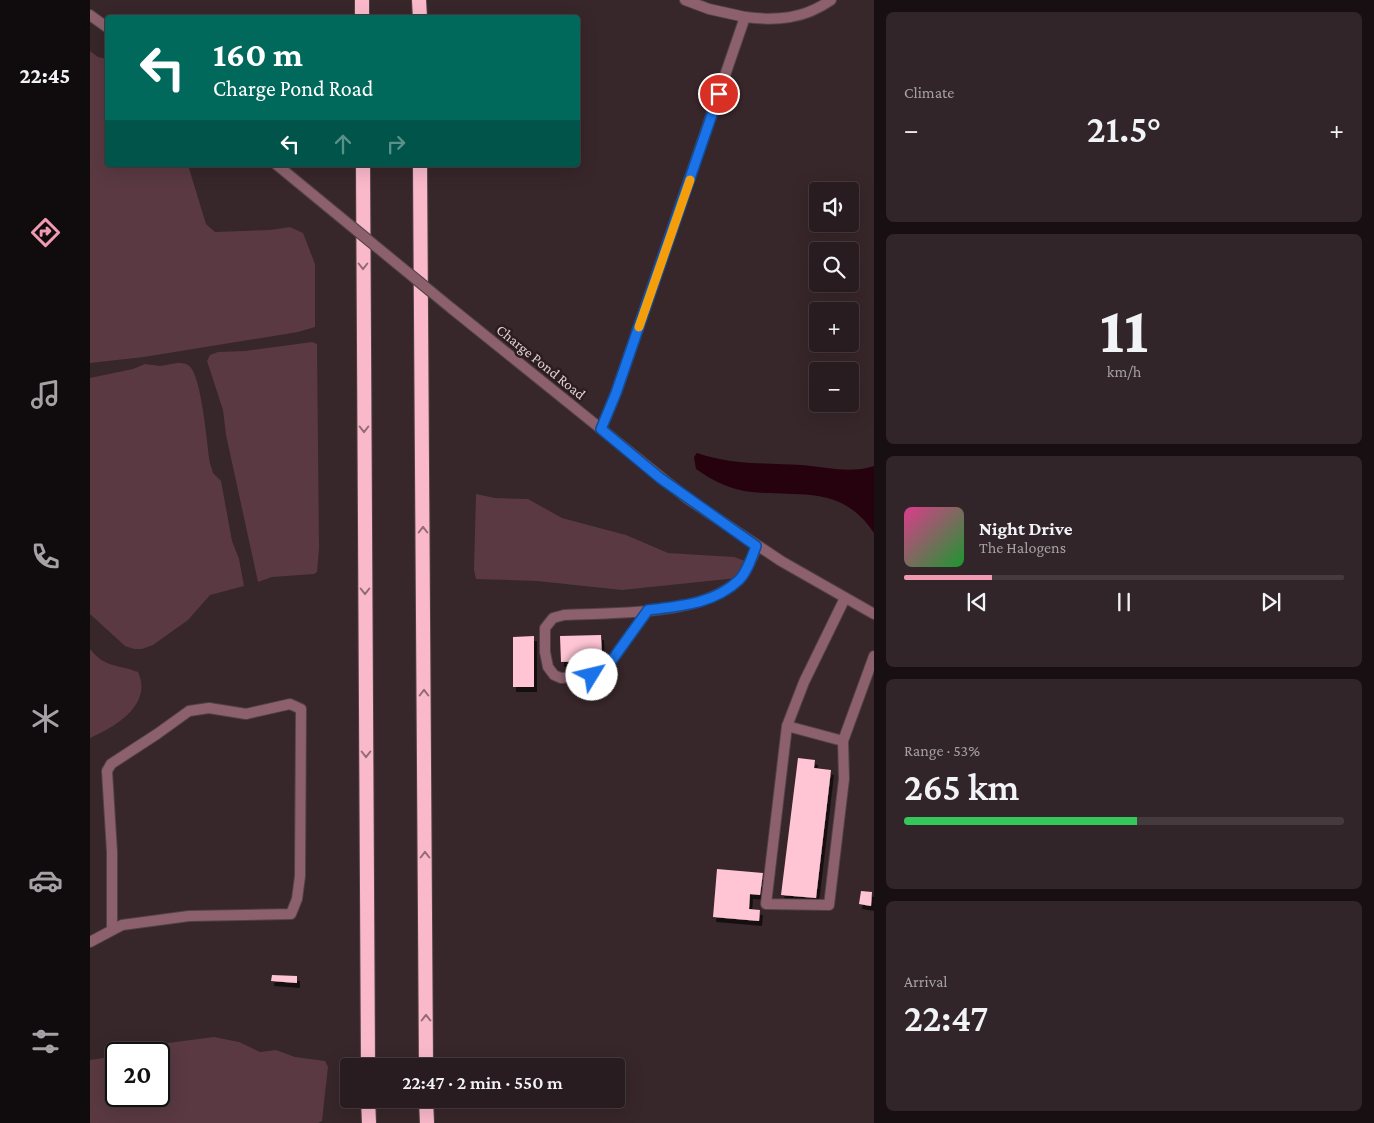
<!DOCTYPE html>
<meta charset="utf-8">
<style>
body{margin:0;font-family:"Crimson Pro",serif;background:#312529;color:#f1f3f6;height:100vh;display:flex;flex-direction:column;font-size:19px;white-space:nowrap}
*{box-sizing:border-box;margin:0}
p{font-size:16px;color:#a5a1a5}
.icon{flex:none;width:28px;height:28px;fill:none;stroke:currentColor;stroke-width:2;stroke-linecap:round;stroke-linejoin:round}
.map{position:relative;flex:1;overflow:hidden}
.panel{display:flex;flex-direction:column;gap:12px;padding:12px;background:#170f12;width:500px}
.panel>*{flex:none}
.guide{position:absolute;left:15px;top:15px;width:475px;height:152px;border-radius:5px;box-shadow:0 5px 20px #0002,0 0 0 1px #453a3e;background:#00695c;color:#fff;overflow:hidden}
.controls{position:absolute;left:719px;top:182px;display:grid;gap:10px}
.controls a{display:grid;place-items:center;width:50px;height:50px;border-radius:5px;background:#291c20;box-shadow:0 5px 20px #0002,0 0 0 1px #453a3e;font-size:25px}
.speed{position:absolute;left:15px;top:1042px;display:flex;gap:10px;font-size:25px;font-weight:700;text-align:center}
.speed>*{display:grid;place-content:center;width:65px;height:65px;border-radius:50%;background:#291c20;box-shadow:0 5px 20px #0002,0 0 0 1px #453a3e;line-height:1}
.speed .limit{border:2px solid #111;border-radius:8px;background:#fff;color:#111}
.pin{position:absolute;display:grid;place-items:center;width:42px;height:42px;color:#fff;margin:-21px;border:2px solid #fff;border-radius:50%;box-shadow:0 1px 5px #0007}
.me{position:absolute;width:55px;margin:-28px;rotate:54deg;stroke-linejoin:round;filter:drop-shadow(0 0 4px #0008)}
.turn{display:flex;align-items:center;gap:18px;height:105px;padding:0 25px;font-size:22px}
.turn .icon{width:65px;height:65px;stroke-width:2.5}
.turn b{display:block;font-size:35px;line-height:42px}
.lanes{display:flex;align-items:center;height:48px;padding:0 25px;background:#0003;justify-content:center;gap:25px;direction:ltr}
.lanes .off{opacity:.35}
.big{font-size:38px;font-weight:600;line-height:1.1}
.panel .tile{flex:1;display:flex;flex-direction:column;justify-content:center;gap:8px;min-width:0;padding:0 18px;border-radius:8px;background:#312529}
.panel .dial{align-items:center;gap:0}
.dial b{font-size:65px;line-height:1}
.song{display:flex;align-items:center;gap:15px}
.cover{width:60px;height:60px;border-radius:8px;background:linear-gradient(135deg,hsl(330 70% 55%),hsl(130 70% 35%))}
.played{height:5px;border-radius:2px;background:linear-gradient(90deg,#f19ab2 20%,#453a3e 20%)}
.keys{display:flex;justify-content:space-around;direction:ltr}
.heat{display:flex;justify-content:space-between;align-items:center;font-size:28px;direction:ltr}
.charge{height:8px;border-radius:4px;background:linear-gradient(90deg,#34c759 53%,#453a3e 0)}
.trip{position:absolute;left:250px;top:1058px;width:285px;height:50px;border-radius:5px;background:#291c20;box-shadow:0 5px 20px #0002,0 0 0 1px #453a3e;font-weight:600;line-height:50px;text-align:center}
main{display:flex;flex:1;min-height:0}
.menu{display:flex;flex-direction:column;width:90px;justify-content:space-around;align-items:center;background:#100b0d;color:#a5a1a5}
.menu .icon{width:35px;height:35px}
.menu .active{color:#f19ab2}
.menu b{font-size:22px;color:#f1f3f6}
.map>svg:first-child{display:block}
.green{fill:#5a3942}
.water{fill:#26010e}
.building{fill:#ffc5d4;filter:url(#shadow)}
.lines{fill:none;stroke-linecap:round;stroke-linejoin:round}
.minor-casing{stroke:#524246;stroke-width:12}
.highway-casing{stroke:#524246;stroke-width:16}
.minor{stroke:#8c616d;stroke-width:10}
.highway{stroke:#fab9ca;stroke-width:14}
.minor-bridge-casing{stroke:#524246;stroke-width:12;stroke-linecap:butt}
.minor-bridge{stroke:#8c616d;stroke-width:10}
.oneway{stroke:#946a76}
.route-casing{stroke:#114b97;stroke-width:12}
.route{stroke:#1a73e8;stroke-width:9}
.slow{stroke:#f59e0b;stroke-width:9}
.labels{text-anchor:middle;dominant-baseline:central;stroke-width:5;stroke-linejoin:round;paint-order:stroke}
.street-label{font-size:15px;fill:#dfd3d6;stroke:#2d1c21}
</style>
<main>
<nav class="menu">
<b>22:45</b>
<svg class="icon active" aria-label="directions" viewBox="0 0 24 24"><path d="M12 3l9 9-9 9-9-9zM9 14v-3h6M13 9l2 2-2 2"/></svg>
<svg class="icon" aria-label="music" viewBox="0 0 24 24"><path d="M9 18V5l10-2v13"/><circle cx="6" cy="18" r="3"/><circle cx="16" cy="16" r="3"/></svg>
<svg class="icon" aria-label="phone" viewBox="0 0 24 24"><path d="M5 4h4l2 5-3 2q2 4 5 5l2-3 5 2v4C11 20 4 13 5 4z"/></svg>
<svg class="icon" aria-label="climate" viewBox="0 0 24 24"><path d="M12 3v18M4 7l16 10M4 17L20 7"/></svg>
<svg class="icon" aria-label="car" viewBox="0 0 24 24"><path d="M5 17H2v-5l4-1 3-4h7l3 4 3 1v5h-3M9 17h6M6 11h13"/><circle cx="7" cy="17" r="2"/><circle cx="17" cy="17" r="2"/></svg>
<svg class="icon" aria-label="filters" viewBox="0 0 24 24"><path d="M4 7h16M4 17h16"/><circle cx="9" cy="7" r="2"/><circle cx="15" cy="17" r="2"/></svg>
</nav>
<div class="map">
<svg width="784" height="1123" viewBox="0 0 784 1123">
<defs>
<filter id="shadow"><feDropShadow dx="3" dy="5" stdDeviation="0" flood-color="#0009"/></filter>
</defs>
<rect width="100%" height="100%" fill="#37262a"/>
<g class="green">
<path d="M0 51 8 57 17 59 18 165H98L116 224 125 232 180 230 200 227 213 233 225 264V327L208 332 54 357 0 363Z"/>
<path d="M222 342 227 344 229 548 227 572 224 574 182 577 168 582 136 435 133 410 117 361 120 355 128 352 155 351Z"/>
<path d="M87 363C90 363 95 363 98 365 112 373 117 446 120 463L123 473 131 481 142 541 149 559 154 586 120 595 98 620 63 645 52 649H44L35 646 0 614V378L43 369 55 364 70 366Z"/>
<path d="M386 494 405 498 438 499 472 518 536 535 578 553 644 557 655 561 658 566 657 577 532 590 447 581 386 579 384 570Z"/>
<path d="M0 649C15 668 27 664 48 672 63 704 26 727 0 738Z"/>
<path d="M124 1037 149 1042 170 1052 186 1050 205 1057 235 1061 238 1067 232 1121 228 1123H0V1060L26 1056V1096H69V1054H35L70 1044Z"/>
</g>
<path class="water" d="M607 453C642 465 675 463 711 465 735 467 761 474 784 466V533C752 485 712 497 662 492 641 490 623 481 606 469L604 457Z"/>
<g class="building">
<path d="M511 635 512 657 501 658 500 661 471 662 470 636Z"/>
<path d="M444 636V687H423V637Z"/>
<path d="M708 758 725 760 724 768 741 770 726 898 691 895Z"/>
<path d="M627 869 673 873 670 895 660 894 659 909 670 910 669 921 623 917Z"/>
<path d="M771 891 782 892 781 906 769 904Z"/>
<path d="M182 975 207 976V983L181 981Z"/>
</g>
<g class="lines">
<g class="minor-casing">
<g id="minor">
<path d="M595 0 619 9 655 17"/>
<path d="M0 15 18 28"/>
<path d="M187 165 238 207"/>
<path d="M361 308 598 499 691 561 784 614"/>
<path d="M511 429 526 393 655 17C687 21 714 19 741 0"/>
<path d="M755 598 714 682 697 726 753 741 784 656"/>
<path d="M558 610 517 667 501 675 471 678 464 675 458 667 455 652V628L463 618 474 615C524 612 610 617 649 580 657 572 662 557 667 546"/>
<path d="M697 726 676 904 739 905 754 779 753 741"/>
<path d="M0 942 32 925 99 916 201 914 207 899 210 876 211 709 200 704 156 714 119 708 99 711 67 734 21 764 17 771 22 852V930"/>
</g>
</g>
<g class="highway-casing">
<g id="highway">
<path d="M272 0V18"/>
<path d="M329 0 330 18"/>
<path d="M273 165 278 1066"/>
<path d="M330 165 336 1066"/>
<path d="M278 1099 279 1123"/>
<path d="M336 1099 337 1123"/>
</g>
</g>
<use href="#minor" class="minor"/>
<use href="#highway" class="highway"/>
<g class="minor-bridge-casing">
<path id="minor-bridge" d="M238 207 361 308"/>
</g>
<use href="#minor-bridge" class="minor-bridge"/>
</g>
<defs><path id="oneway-chevron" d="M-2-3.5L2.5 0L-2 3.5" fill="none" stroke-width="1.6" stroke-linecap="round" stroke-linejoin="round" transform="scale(1.25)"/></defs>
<g class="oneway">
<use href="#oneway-chevron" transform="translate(273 266) rotate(90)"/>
<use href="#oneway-chevron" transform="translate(274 429) rotate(90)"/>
<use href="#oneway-chevron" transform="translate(333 530) rotate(-90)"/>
<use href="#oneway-chevron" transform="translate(275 591) rotate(90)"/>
<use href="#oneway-chevron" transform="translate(334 693) rotate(-90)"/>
<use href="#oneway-chevron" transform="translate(276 754) rotate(90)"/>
<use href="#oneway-chevron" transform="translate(335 855) rotate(-90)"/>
<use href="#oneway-chevron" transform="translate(336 1018) rotate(-90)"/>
</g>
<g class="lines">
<g class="route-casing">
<path id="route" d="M502 675 517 667 558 610C590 606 624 604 649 580 657 572 662 557 666 546L570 478 511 429 526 393 629 94"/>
</g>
<use href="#route" class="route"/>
<path class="slow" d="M549 327 600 180"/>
</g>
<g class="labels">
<g class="street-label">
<text transform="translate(451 362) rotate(39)">Charge Pond Road</text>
</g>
</g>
</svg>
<div class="controls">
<a><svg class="icon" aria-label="sound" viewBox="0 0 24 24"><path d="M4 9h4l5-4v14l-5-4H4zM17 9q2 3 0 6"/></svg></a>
<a><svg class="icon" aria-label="search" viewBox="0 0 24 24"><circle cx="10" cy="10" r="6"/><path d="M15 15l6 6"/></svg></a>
<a>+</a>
<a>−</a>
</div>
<div class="speed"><div class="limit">20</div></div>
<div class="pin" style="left:629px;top:94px;background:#d93025"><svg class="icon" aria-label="arrive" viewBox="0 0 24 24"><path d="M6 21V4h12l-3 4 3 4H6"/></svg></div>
<svg class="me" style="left:502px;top:675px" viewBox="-20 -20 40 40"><circle r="19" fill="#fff"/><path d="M0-13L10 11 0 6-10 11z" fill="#1a73e8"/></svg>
<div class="trip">22:47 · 2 min · 550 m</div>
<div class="guide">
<div class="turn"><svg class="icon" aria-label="left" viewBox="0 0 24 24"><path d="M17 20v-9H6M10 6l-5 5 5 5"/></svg><div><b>160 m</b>Charge Pond Road</div></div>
<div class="lanes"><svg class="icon" aria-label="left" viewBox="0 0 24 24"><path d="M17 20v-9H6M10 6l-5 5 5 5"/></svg><svg class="icon off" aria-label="ahead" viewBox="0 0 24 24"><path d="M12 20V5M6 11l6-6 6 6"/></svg><svg class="icon off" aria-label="right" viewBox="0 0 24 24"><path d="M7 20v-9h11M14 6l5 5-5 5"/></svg></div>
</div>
</div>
<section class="panel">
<div class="tile"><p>Climate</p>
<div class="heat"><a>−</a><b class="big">21.5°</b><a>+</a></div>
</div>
<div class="tile dial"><b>11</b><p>km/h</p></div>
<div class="tile">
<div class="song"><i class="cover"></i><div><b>Night Drive</b><p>The Halogens</p></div></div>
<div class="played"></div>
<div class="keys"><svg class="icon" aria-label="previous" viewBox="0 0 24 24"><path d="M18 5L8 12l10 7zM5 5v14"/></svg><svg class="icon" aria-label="pause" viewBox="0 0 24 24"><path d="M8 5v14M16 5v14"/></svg><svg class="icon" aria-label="next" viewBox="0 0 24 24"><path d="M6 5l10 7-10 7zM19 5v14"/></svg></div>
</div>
<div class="tile"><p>Range · 53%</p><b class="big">265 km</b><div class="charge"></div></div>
<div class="tile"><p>Arrival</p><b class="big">22:47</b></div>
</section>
</main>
